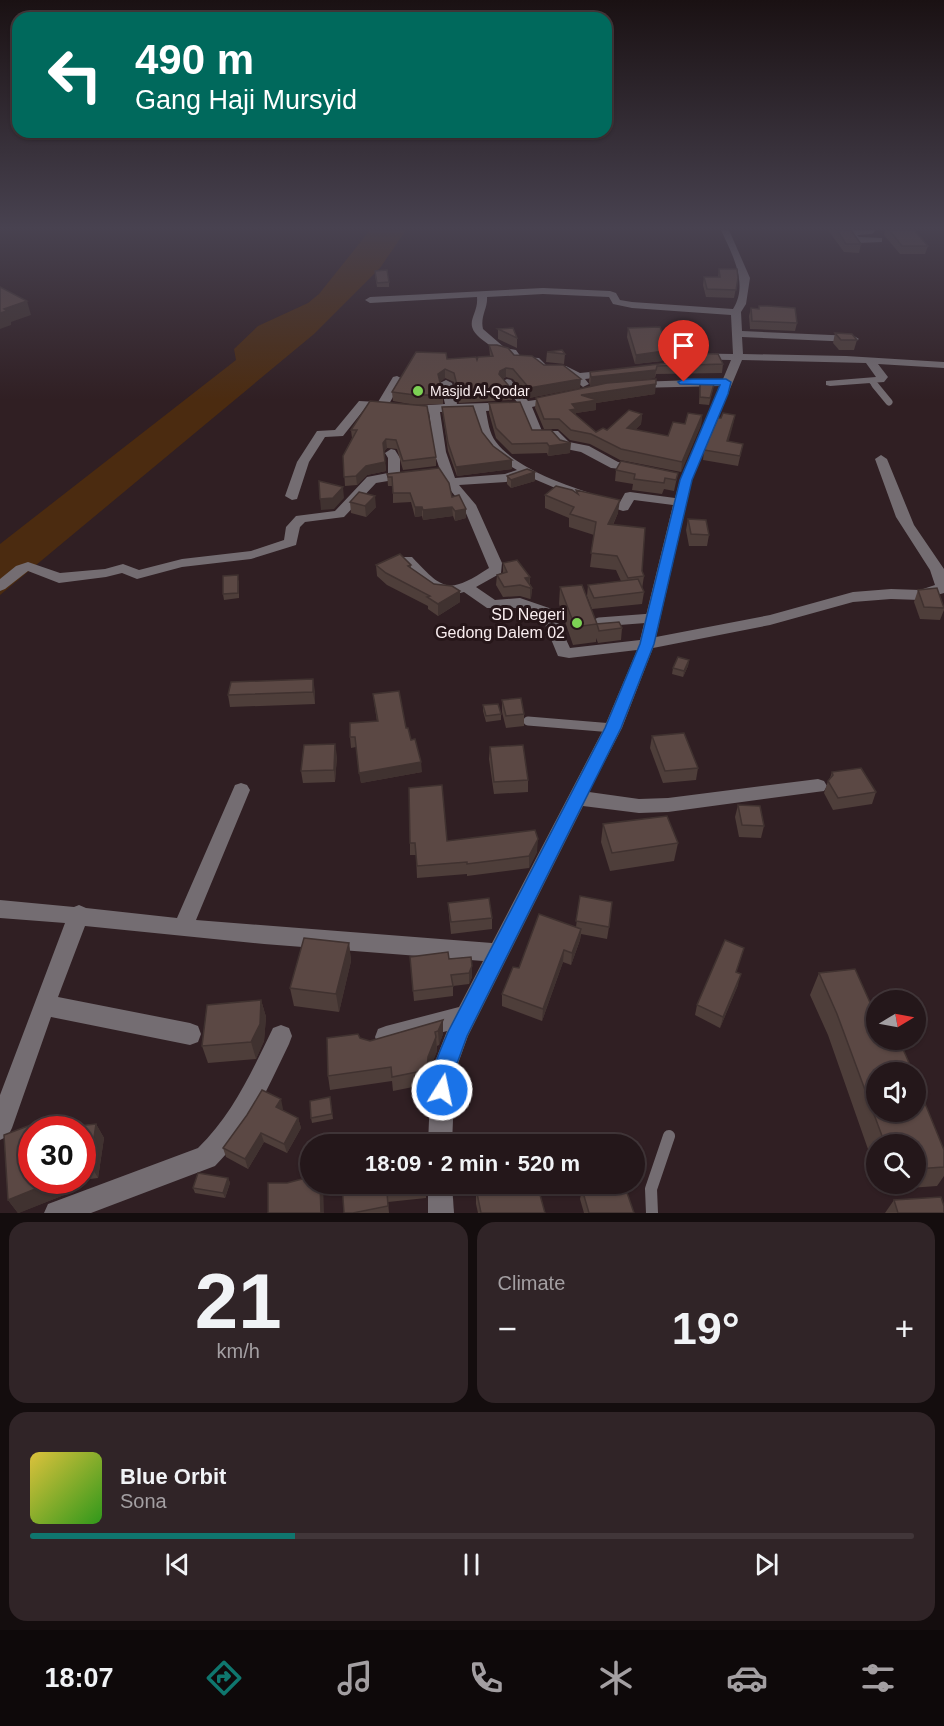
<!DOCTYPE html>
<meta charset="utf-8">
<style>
body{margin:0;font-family:Arial,sans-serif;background:#302427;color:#f1f3f6;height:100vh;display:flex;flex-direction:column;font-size:22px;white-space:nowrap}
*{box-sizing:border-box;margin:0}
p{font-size:20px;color:#a39fa2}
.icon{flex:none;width:33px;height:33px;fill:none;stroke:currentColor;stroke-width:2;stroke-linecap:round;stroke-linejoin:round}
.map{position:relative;height:1213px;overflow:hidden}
.details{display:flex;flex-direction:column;gap:9px;padding:9px;background:#140d0e;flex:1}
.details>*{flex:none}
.top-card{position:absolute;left:12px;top:12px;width:600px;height:126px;border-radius:18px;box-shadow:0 2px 4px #0004,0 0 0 2px #413639;background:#00695c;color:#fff;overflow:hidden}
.needle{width:39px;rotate:80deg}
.fabs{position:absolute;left:866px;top:990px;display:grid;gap:12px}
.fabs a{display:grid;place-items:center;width:60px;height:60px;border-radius:50%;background:#24171a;box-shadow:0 2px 4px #0004,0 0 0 2px #413639;font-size:30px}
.speed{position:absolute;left:18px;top:1116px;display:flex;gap:12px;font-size:30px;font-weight:700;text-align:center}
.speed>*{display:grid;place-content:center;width:78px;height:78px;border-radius:50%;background:#24171a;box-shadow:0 2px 4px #0004,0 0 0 2px #413639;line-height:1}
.speed .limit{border:9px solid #d22;background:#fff;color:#111}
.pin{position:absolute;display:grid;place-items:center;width:51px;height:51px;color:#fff;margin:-62px -26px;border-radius:50% 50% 50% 0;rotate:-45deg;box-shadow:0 0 6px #0007}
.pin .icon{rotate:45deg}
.me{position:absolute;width:66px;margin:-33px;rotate:10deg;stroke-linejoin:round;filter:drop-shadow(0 0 4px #0008)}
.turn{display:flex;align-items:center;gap:21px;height:126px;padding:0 24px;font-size:27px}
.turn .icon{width:78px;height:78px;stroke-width:2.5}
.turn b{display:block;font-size:42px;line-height:51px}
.big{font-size:45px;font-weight:700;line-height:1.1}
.details .card{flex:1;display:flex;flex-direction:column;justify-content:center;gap:9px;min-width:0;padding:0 21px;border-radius:18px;background:#302427}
.details .dial{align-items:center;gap:0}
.dial b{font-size:78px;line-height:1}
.song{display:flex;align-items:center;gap:18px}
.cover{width:72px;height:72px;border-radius:9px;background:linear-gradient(135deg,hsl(50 70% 55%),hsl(110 70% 35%))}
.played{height:6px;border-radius:3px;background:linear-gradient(90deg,#0f766e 30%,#413639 30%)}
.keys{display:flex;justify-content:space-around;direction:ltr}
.heat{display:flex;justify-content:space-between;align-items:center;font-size:33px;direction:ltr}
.details .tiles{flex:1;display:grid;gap:9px;grid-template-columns:1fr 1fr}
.card:last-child{grid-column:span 2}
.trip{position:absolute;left:300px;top:1134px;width:345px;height:60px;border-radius:30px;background:#24171a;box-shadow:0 2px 4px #0004,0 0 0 2px #413639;font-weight:700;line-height:60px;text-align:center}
.menu{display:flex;height:96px;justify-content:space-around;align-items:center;background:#0e090a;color:#a39fa2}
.menu .icon{width:42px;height:42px}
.menu .selected{color:#0f766e}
.menu b{font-size:27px;color:#f1f3f6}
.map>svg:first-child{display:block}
.green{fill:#4b2b10}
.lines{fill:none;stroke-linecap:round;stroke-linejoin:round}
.lane-far3{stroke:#746d72;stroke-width:5}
.lane-far2{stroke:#746d72;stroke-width:7}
.lane-far1{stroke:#746d72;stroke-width:9}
.lane{stroke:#746d72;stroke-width:12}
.street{fill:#746d72;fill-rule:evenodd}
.wall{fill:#4e3e3a}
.shaded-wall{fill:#403230}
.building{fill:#5b4844;stroke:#403230;stroke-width:1.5}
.route{fill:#1a73e8;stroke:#114b97;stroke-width:1.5}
.poi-dot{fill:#7cd154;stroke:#261619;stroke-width:2}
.labels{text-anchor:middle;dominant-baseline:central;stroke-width:6;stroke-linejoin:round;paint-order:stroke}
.far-poi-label{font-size:14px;fill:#f9edef;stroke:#261619;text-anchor:start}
.poi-label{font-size:16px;fill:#f9edef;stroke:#261619;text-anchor:end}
</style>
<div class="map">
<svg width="944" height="1213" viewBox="0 0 944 1213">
<rect width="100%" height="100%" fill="#301f23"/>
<path class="green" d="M370 230H406L380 268 314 334 0 595V544L236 360 234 349 258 326 308 303 319 294Z"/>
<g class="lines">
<path class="lane-far3" d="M871 381 876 387"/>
<path class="lane-far2" d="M875 385 889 402"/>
<g class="lane-far1">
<path d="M599 622 652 618"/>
<path d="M528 721 613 728"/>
</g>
<path class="lane" d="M652 1213 651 1189 669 1136"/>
<g class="street">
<path d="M721 230H729L750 278 746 304 741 312 742 331 854 336 859 339 854 342 742 337 743 354 846 356 944 362V368L878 364 888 377 884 382 830 386 826 385V381L876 377 866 363 742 360 692 480 656 637 770 615 853 592 891 589 920 590 935 585 930 570 896 517 875 459 881 455 887 459 914 525 944 569V593L920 600 891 599 853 602 770 625 653 648 622 728 589 792 639 799 668 798 818 779 824 781 827 786 824 791 668 812 639 813 583 806 468 1036 455 1072 452 1144H428L431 1072 447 1031 386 1048 378 1045 375 1037 378 1029 386 1026 459 1007 483 961 264 944 85 926 58 997 190 1023 198 1026 201 1034 198 1042 190 1045 51 1017 12 1128 8 1136 0 1140V1095L65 923 0 918V900L74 907 79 905 86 908 177 918 235 785 241 783 247 785 250 790 196 920 492 943 604 728 637 650 569 658 558 656 541 615 519 608H487L464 592C431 601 422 585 402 563L400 560 402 557H412C443 590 448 595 489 568L463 506 444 482 434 452 429 412H397L366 407 343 436 325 437 309 462 297 499 292 500 285 496 297 462 317 431 335 430 359 401 378 402 393 377 397 376 403 379 389 404 412 406 445 404 440 383 446 380 452 383 457 404 517 402 501 382 507 379 511 380 528 401 557 397V401L532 407 542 431H558L569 442 589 446 618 462 641 465 643 468 641 471 611 468 581 452 561 448 551 438H533L521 408 486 411C488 421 489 433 496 442 519 472 577 489 612 500L620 502 625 493 630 492 675 498 680 480 720 386 636 388 630 385 636 382 723 379 731 360 676 359 673 368 655 371 650 368 664 363 667 355 675 353 733 354 731 315 632 308 613 304 609 297 543 294 487 297C488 308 480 316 483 329L505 348 516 350 521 357 539 358 547 366H566L580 373 610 370 615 373 610 376 585 379 589 384 583 387 563 372H544L532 363 514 362 509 355C498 354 496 349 488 344 458 324 479 318 477 297L370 303 365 300 370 297 543 288 610 291 616 293 620 300 632 302 733 309C749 284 732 254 721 230ZM475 411C479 440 492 456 517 470L505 474 455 478 446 452 440 412ZM527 476 567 493 623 511 628 510 634 500 673 505 640 640 570 648 552 609 520 598 495 600 476 587 501 573 502 563 476 505 459 485 506 482Z"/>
<path d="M876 230 872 234 857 235 859 237 882 238V242L857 243 846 233 850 230Z"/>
<path d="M391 449 395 450 400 458V479L376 483 344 517 305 522 300 527 296 545 251 559 182 567 137 579 122 573 106 577 59 583 28 571 5 589 0 591V579L16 566 28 562 60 573 105 569 123 564 139 570 182 559 251 551 284 540 286 527 296 516 335 511 367 477 388 473V458L385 453Z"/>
<path d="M281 1025 289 1028 292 1036 289 1044C268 1087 250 1131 215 1166L91 1213H44L48 1204 198 1148C233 1114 252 1071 273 1028Z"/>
<path d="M428 1184H452L454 1213H428Z"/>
</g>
</g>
<g class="wall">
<path d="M828 230H851L861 244 859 253 844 252Z"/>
<path d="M885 230H914L928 246 925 254H900L884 235Z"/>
<path d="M719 269 738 278 734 298 706 297 703 285 704 277H718Z"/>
<path d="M375 275 389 282V287H377Z"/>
<path d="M751 308 797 323 795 331 750 329 749 316Z"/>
<path d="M628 328 666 354 662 361 635 364 627 337Z"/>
<path d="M498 329 517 338V348L498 339Z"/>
<path d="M835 333 857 340 854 350H839L833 343Z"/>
<path d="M489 345 514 355 544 365 580 388 529 398 513 379 506 377 503 379 513 391 512 400 459 403 454 382 445 378 440 382 443 395V404L415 405 393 401 392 392 447 359 477 360 490 356Z"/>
<path d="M547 352 565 354 564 364 546 362Z"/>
<path d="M668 363 723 364 722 373 656 374 655 378 623 382 655 394 596 403V410L576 413V415L596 432 607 430 642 414 641 424 635 430 668 436 685 424 702 415 701 425 681 472 620 460 590 444 570 440 558 429H544L535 408 536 398 603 384 590 386 589 381 590 372Z"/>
<path d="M700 383 714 384 709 405 699 404Z"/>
<path d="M370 401 436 457V466L403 470 397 449 387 448 384 451 386 471 367 475 357 485 345 486 343 456 352 438 351 430Z"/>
<path d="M489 403 532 430 570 453 548 456 547 453 512 454 496 438 489 413Z"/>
<path d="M442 407 482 432 512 469 457 476 448 451 443 415Z"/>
<path d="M735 415 728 441 743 444 738 466 703 460 704 450 721 418Z"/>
<path d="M616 470 678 473 674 491 664 489 662 494 632 490 633 484 615 481Z"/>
<path d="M387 474 452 497 466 518 455 521 453 516 423 520 422 516 415 517 411 502 393 503V486H388Z"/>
<path d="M507 476 535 481 511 488 507 484Z"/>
<path d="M576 490 618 513 613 525 644 576 642 589 644 592 642 604 592 609 587 596 588 585 621 581 616 570 590 567 594 535 569 527V518L545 508V495L576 492Z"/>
<path d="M350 502 376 507 366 517 351 513Z"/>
<path d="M688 519 709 535 707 546H689L686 530Z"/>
<path d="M503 563 530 577V584L532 588 531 598 530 599 520 596 503 597 496 585 497 575 503 573Z"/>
<path d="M376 565H411V569L434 584 460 591V602L438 616 428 609V606L387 585 377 576Z"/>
<path d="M239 580V598L224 600 223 594Z"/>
<path d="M560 587 597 624 622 628 621 640 598 643 596 638V642L573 645 559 604Z"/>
<path d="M918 590 944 606V610L940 620 920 619 914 602Z"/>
<path d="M689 660 688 666 683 677 672 674 673 668Z"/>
<path d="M315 691V704L230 707 228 695Z"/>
<path d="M373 694 406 728 422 772 361 783 356 747 351 748 350 737 377 722Z"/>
<path d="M502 700 524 714V726L506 728 502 712Z"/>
<path d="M483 705 501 714V720L486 722 483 711Z"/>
<path d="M652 736 698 768 696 780 663 783 650 748Z"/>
<path d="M490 747 528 780V792L494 794 489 759Z"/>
<path d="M337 756 335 782 303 783 301 771Z"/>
<path d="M832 772 876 792 872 804 833 810 824 793 828 781 830 778Z"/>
<path d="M738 805 764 826 761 838 739 837 735 817Z"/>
<path d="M603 824 678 843 674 861 610 871 601 842Z"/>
<path d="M447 841 537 852 529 868 467 876V874L417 878 416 855H410V843Z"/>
<path d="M580 896 609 927 607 939 581 934 580 940 571 965 563 962 542 1021 502 1006V994L519 968 576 927Z"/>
<path d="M448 903 492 918V929L451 934 449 915Z"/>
<path d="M349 943 351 961 339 1012 294 1006 290 988Z"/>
<path d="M410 957 449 959 471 957 472 977 469 984 453 986V996L414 1001Z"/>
<path d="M736 972 738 985 720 1028 695 1015 697 1005Z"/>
<path d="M819 973 876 1016 944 1150V1176L937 1186 882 1190 880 1184H915V1144H876V1172L828 1035 810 995Z"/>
<path d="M261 1000 266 1017 264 1041 256 1059 208 1063 202 1046Z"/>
<path d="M443 1020V1034L439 1045 437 1046V1051L429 1071 428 1084 393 1091 392 1081 330 1090 328 1076 360 1038 370 1041Z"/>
<path d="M330 1097 333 1119 312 1123 311 1118Z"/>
<path d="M283 1109 282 1111 298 1118 301 1128 287 1153 264 1142 248 1169 226 1157 223 1148Z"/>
<path d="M49 1118 55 1128 96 1124 104 1138 98 1178 82 1180V1130H32V1180H79L63 1183 64 1195 18 1213 8 1200 4 1135Z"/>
<path d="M228 1178 230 1183 225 1198 195 1193 193 1188Z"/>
<path d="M342 1184H426V1198L388 1202 389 1213H344Z"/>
<path d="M476 1188 545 1213H478L476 1204Z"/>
<path d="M582 1189 634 1213H584L580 1199Z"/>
<path d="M894 1200 944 1213H885Z"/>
</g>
<g class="shaded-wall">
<path d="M27 301 31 315 11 322V325L0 329V313L4 309Z"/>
<path d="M667 344 666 354 662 361 635 364 636 355Z"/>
<path d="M506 368V377L500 380V371Z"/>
<path d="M445 369V378L438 384V374Z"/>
<path d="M656 370 655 378 590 386 591 377Z"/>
<path d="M581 379 580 388 529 398V388Z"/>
<path d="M656 384 655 394 596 403V410L576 413 575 419 570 420 572 404 581 395Z"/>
<path d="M642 414 641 424 626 439 627 428Z"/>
<path d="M702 415 701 425 681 472 682 462Z"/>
<path d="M735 415 733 425 726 451 727 441Z"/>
<path d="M386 439 387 448 383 452V443Z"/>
<path d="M571 443 570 453 548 456 549 446Z"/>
<path d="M512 460V469L457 476 456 467Z"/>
<path d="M385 462 386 471 367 475 357 485 356 476 366 466Z"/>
<path d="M535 472V481L511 488V480Z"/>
<path d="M343 487 344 498 334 509 321 510 320 499Z"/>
<path d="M375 496 376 507 366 517 365 506Z"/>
<path d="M620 500 618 513 607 537 608 524Z"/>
<path d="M415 507H422V516L415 517Z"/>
<path d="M452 507 453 516 423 520V510Z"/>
<path d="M466 509V518L455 521V511Z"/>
<path d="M530 577 529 587 525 578Z"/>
<path d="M530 588H532L531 598 530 599Z"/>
<path d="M460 591V602L438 616V604Z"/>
<path d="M689 660 688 666 683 677 684 671Z"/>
<path d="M313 679 315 691V704L313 692Z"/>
<path d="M335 744 337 756 335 782 334 770Z"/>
<path d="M421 762 422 772 361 783 359 773Z"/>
<path d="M538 839 537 852 529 868V856Z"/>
<path d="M581 929 580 940 571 965 572 953Z"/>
<path d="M349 943 351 961 339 1012 336 994Z"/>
<path d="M564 950 563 962 542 1021 543 1009Z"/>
<path d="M472 966V977L469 984V973Z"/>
<path d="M741 974 738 985 720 1028 723 1017Z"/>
<path d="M261 1000 266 1017 264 1041 256 1059 251 1042Z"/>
<path d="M443 1020V1034L439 1045 438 1031Z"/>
<path d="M436 1037 437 1051 429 1071 428 1084V1057Z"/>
<path d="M281 1099 283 1109 278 1117 276 1107Z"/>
<path d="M49 1118 56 1130H51Z"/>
<path d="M298 1118 301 1128 287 1153 284 1144Z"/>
<path d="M96 1124 104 1138 98 1178 90 1164Z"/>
<path d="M261 1133 264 1142 248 1169 245 1159Z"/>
<path d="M228 1178 230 1183 225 1198 223 1193Z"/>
<path d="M55 1180H62L63 1183 64 1195 19 1213H18L8 1200Z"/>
<path d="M320 1184H323L324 1213H321Z"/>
</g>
<g class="building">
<path d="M837 230H851L861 244H846Z"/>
<path d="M889 230H914L928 246H902Z"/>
<path d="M719 269H737L738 278 736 290 707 289 704 277H720Z"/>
<path d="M387 270 389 282 377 283 375 271Z"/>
<path d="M0 287 27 301 4 309 7 311 0 313Z"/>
<path d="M759 306H768L795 308 797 323 752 321 751 308 759 309Z"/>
<path d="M660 327 667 344 664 351 636 355 628 328Z"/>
<path d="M513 328 517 338 498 329Z"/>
<path d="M835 333 852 334 857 340H841Z"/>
<path d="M489 345H497L508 348 514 355 532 356 544 365H563L581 379 529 388 513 369 506 368 500 371 499 374 513 391 459 393 454 373 445 369 438 374 443 395H415L392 392 416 352 446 353 447 359 476 357 477 360 478 357 493 356Z"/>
<path d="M562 350 565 354 547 352Z"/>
<path d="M679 353 718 354 723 364 657 366 656 370 591 377 590 372 668 363 677 360Z"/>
<path d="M656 379V384L581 395 597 400 572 404 576 409 570 410 596 432 603 428 607 430 629 410 642 414 627 428 668 436 673 422 685 424 688 413 702 415 682 462 621 449 591 434 571 430 559 419H544L536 398 607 383Z"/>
<path d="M700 383 714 384 710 398 700 397Z"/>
<path d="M370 401 427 406 436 457 403 461 396 440 386 439 383 443 385 462 366 466 356 476 344 477 343 456 357 430H351Z"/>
<path d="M520 402 532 430H551L560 440 571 443 549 446 547 443 512 444 496 428 489 403Z"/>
<path d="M473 406 482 432 493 446 512 460 456 467 448 443 442 407Z"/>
<path d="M723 413 735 415 727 441 743 444 740 456 704 450 718 418H721Z"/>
<path d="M621 461 678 473 676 480 665 478 664 483 634 479 635 474 616 470Z"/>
<path d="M439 468 449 483 452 497 459 495 466 509 455 511 452 507 423 510 422 507H415L410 493H393L392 477H388L387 474Z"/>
<path d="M527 469 535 472 511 480 507 476Z"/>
<path d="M319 481 343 487 333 498 320 499Z"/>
<path d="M556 486 572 490 578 494 576 490 620 500 608 524 645 528 642 571 644 576 628 578 617 556 591 553 596 522 570 514 574 507 545 495Z"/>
<path d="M359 492 375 496 365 506 350 502Z"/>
<path d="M688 519 706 520 709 535 691 534Z"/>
<path d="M400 554 411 565 408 566 434 584 452 586 460 591 438 604 427 597 430 596 386 573 376 565Z"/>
<path d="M517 560 530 577 525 578 532 588H530L520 585 504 587 497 575 507 572 503 563Z"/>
<path d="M238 575V593L223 594V576Z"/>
<path d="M638 579 644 592 594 598 588 585Z"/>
<path d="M582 585 597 624 575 627 560 587Z"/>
<path d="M937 588 944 608 924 607 918 590Z"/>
<path d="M619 622 622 628 599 631 597 624H596Z"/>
<path d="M678 657 689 660 684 671 673 668Z"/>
<path d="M313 679V692L228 695 231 682Z"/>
<path d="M399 691 406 728H408L411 740 415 739 421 762 359 773 355 737H350V723L378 721 373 694Z"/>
<path d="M521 698 524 714 506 716 502 700Z"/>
<path d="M498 704 501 714 486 716 483 705Z"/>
<path d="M684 733 698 768 665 771 652 736Z"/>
<path d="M335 744 334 770 301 771 304 745Z"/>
<path d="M523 745 528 780 494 782 490 747Z"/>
<path d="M861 768 876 792 838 798 828 781 833 775 832 772Z"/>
<path d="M442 785 447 841 535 830 538 839 529 856 467 864V862L417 866 415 843H410L409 788Z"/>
<path d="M738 805 760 806 764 826 742 825Z"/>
<path d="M667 816 678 843 612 853 603 824Z"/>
<path d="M580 896 612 902 609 927 576 921Z"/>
<path d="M489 898 492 918 451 922 448 903Z"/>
<path d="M539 914 581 929 572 953 564 950 543 1009 502 994 513 967 519 968Z"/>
<path d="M304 938 349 943 336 994 290 988Z"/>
<path d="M725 940 744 948 736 972 741 974 723 1017 697 1005Z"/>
<path d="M448 952 449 959 471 957 472 966 469 973 451 975 453 986 413 991 410 957Z"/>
<path d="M855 969 876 1016V1040H899L913 1072H876V1112H915V1079L944 1150V1167L915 1169V1144H885L837 1014 819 973Z"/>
<path d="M261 1000 260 1024 251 1042 202 1046 207 1005Z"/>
<path d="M443 1020 438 1031 435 1032 436 1037 428 1057 427 1070 392 1077 391 1067 328 1076 327 1038 358 1034 360 1038 370 1041Z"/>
<path d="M262 1090 281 1099 276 1107 298 1118 284 1144 261 1133 245 1159 223 1148 247 1115Z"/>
<path d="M330 1097 332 1114 311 1118 310 1101Z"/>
<path d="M49 1118 50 1129 96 1124 90 1164 82 1165V1130H32V1180L55 1181 8 1200 4 1135Z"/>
<path d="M198 1173 228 1178 223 1193 193 1188Z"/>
<path d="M310 1177V1184H320L321 1213H268V1183H287Z"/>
<path d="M342 1184H425V1187L387 1192 388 1206 353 1213H344Z"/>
<path d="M495 1184H537L545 1213H481L476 1188Z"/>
<path d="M602 1184H624L634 1213H589L582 1189Z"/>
<path d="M941 1197 944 1206V1213H898L894 1200Z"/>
</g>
<linearGradient id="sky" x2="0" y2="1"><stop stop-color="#1a1113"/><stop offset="0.57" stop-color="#484250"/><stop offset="1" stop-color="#484250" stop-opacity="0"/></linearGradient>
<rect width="944" height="400" fill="url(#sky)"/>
<path class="route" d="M684 379H726L731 382 728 394 692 480 654 644 621 728 467 1036 454 1072 453 1090 450 1098 442 1101 435 1098C426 1076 440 1052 448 1032L605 728 640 644 680 480 720 385 680 384 678 382Z"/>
<g class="poi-dot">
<circle cx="418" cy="391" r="6"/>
<circle cx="577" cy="623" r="6"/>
</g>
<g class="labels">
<g class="far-poi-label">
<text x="430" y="391">Masjid Al-Qodar</text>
</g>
<g class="poi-label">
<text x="565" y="614">SD Negeri<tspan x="565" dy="18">Gedong Dalem 02</tspan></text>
</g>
</g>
</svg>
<div class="fabs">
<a><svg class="needle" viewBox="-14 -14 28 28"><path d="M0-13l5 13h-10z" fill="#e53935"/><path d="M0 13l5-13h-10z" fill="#a39fa2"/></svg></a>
<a><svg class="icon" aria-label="sound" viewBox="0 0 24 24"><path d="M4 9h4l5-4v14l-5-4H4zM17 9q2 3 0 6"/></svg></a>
<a><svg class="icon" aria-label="search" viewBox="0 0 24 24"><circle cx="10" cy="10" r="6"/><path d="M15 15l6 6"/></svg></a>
</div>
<div class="speed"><div class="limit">30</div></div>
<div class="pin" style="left:684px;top:382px;background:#d93025"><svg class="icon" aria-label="arrive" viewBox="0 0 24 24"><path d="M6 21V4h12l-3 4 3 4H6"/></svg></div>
<svg class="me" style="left:442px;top:1090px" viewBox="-20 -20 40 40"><circle r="17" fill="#1a73e8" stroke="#fff" stroke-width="3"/><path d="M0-11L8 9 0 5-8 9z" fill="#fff"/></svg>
<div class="trip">18:09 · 2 min · 520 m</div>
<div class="top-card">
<div class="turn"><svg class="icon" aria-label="left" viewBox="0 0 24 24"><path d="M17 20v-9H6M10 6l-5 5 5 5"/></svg><div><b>490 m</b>Gang Haji Mursyid</div></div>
</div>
</div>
<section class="details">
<div class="tiles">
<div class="card dial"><b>21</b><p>km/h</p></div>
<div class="card"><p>Climate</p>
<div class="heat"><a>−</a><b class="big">19°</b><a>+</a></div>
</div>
<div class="card">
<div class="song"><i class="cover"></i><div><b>Blue Orbit</b><p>Sona</p></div></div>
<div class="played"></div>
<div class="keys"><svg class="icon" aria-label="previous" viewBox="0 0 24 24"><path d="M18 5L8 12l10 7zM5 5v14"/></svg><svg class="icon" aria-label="pause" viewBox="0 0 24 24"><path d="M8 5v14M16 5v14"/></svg><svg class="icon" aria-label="next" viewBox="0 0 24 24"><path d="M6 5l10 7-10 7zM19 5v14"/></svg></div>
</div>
</div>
</section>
<nav class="menu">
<b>18:07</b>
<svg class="icon selected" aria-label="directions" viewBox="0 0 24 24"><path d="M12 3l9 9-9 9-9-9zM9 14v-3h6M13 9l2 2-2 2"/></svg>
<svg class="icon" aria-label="music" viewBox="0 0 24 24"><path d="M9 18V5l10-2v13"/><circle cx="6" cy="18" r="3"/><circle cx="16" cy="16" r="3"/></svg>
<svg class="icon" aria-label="phone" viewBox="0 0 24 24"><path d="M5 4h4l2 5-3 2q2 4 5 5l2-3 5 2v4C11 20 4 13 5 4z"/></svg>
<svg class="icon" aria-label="climate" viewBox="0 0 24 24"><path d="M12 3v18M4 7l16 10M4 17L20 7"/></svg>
<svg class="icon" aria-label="car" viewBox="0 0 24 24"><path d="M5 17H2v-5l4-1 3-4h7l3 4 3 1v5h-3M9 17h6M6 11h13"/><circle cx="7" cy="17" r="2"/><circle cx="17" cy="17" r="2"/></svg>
<svg class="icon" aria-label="filters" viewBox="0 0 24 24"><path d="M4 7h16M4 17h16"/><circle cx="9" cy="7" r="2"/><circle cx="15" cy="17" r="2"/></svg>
</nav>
